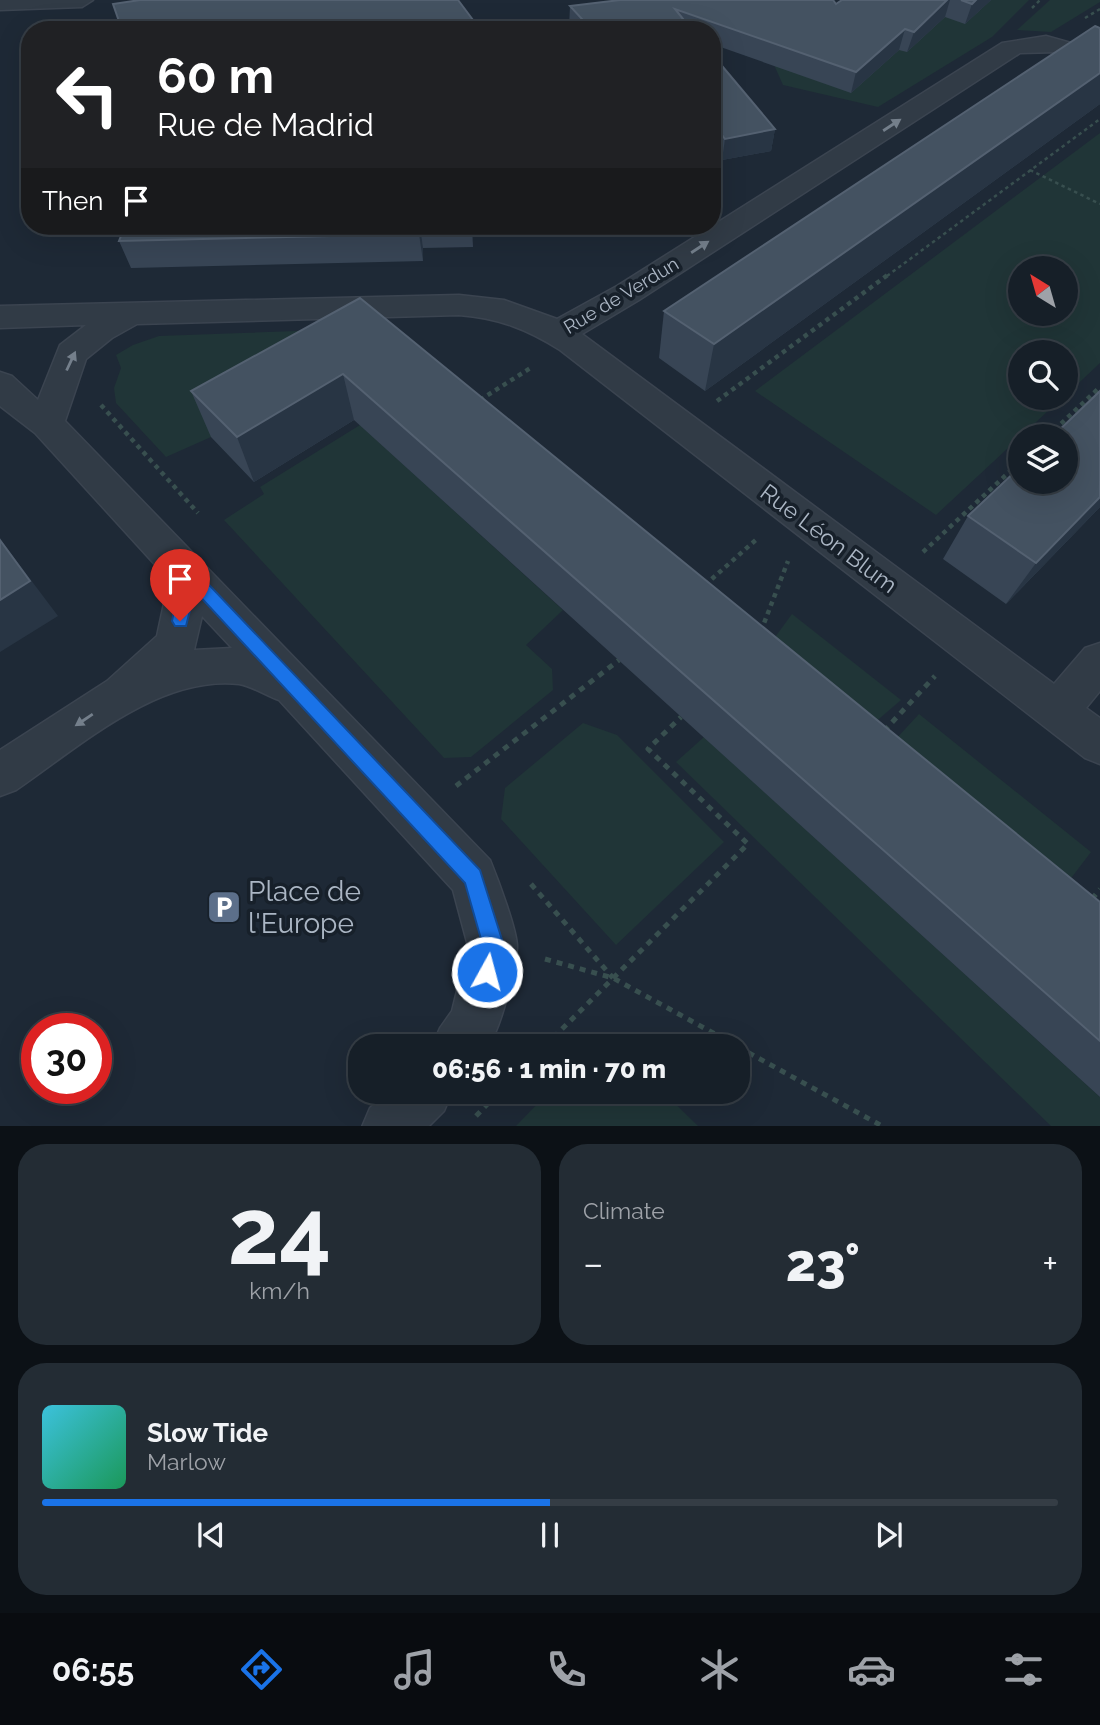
<!DOCTYPE html>
<meta charset="utf-8">
<style>
body{margin:0;font-family:Raleway,sans-serif;background:#232c34;color:#f1f3f6;height:100vh;display:flex;flex-direction:column;font-size:26px;white-space:nowrap}
*{box-sizing:border-box;margin:0}
p{font-size:23px;color:#9ea2a8}
.icon{flex:none;width:38px;height:38px;fill:none;stroke:currentColor;stroke-width:2;stroke-linecap:round;stroke-linejoin:round}
.map{position:relative;height:1126px;overflow:hidden}
.side{display:flex;flex-direction:column;gap:18px;padding:18px;background:#0c1116;flex:1}
.side>*{flex:none}
.guide{position:absolute;left:21px;top:21px;width:700px;height:214px;border-radius:28px;box-shadow:0 7px 28px #0002,0 0 0 2px #353d45;background:#202124;color:#fff;overflow:hidden}
.needle{width:46px;rotate:323deg}
.fabs{position:absolute;left:1008px;top:256px;display:grid;gap:14px}
.fabs a{display:grid;place-items:center;width:70px;height:70px;border-radius:50%;background:#161f28;box-shadow:0 7px 28px #0002,0 0 0 2px #353d45;font-size:35px}
.speed{position:absolute;left:21px;top:1013px;display:flex;gap:14px;font-size:35px;font-weight:700;text-align:center}
.speed>*{display:grid;place-content:center;width:91px;height:91px;border-radius:50%;background:#161f28;box-shadow:0 7px 28px #0002,0 0 0 2px #353d45;line-height:1}
.speed .limit{border:10px solid #d22;background:#fff;color:#111}
.pin{position:absolute;display:grid;place-items:center;width:60px;height:60px;color:#fff;margin:-72px -30px;border-radius:50% 50% 50% 0;rotate:-45deg;box-shadow:0 0 7px #0007}
.pin .icon{rotate:45deg}
.me{position:absolute;width:77px;margin:-38px;rotate:7deg;stroke-linejoin:round;filter:drop-shadow(0 0 5px #0008)}
.turn{display:flex;align-items:center;gap:24px;height:147px;padding:0 21px;font-size:32px}
.turn .icon{width:91px;height:91px;stroke-width:2.5}
.turn b{display:block;font-size:49px;line-height:60px}
.then{display:flex;align-items:center;height:66px;padding:0 21px;background:#0003;gap:14px;font-size:26px}
.big{font-size:52px;font-weight:800;line-height:1.1}
.side .tile{flex:1;display:flex;flex-direction:column;justify-content:center;gap:10px;min-width:0;padding:0 24px;border-radius:28px;background:#232c34}
.side .dial{align-items:center;gap:0}
.dial b{font-size:91px;line-height:1}
.song{display:flex;align-items:center;gap:21px}
.cover{width:84px;height:84px;border-radius:10px;background:linear-gradient(135deg,hsl(190 70% 55%),hsl(150 70% 35%))}
.played{height:7px;border-radius:4px;background:linear-gradient(90deg,#1a73e8 50%,#353d45 50%)}
.keys{display:flex;justify-content:space-around;direction:ltr}
.heat{display:flex;justify-content:space-between;align-items:center;font-size:38px;direction:ltr}
.side .tiles{flex:1;display:grid;gap:18px;grid-template-columns:1fr 1fr}
.tile:last-child{grid-column:span 2}
.trip{position:absolute;left:348px;top:1034px;width:402px;height:70px;border-radius:28px;background:#161f28;box-shadow:0 7px 28px #0002,0 0 0 2px #353d45;font-weight:800;line-height:70px;text-align:center}
.tab-bar{display:flex;height:112px;justify-content:space-around;align-items:center;background:#090c10;color:#9ea2a8}
.tab-bar .icon{width:49px;height:49px}
.tab-bar .selected{color:#1a73e8}
.tab-bar b{font-size:32px;color:#f1f3f6}
.map>svg:first-child{display:block}
.green{fill:#203537;fill-rule:evenodd}
.lines{fill:none;stroke-linecap:round;stroke-linejoin:round}
.minor-casing{stroke:#3b4450;stroke-width:3}
.path-far2{stroke:#384f4f;stroke-width:2.5;stroke-dasharray:3.5 3.5;stroke-linecap:butt}
.path-far1{stroke:#384f4f;stroke-width:4.5;stroke-dasharray:4.5 4.5;stroke-linecap:butt}
.path{stroke:#384f4f;stroke-width:5;stroke-dasharray:6 6;stroke-linecap:butt}
.minor{fill:#313b46;fill-rule:evenodd}
.wall{fill:#384555}
.shaded-wall{fill:#283544}
.building{fill:#445261;stroke:#546171;stroke-width:2}
.oneway{fill:#747f8b}
.route{fill:#1a73e8;stroke:#114b97;stroke-width:2}
.labels{text-anchor:middle;dominant-baseline:central;stroke-width:7;stroke-linejoin:round;paint-order:stroke}
.far-street-label{font-size:19px;fill:#abb6c4;stroke:#17202a}
.street-label{font-size:23px;fill:#abb6c4;stroke:#17202a}
.near-poi-label{font-size:28px;fill:#abb6c4;stroke:#17202a;text-anchor:start}
</style>
<div class="map">
<svg width="1100" height="1127" viewBox="0 0 1100 1127">
<rect width="100%" height="100%" fill="#1e2936"/>
<g class="green">
<path d="M879 0H1029L992 37 878 107 783 85 767 49Z"/>
<path d="M1050 0H1100V2L1051 32 1017 30Z"/>
<path d="M1100 133V363L1066 395V352H1020V397H1063L936 515 755 391ZM1020 268H1066V313H1020Z"/>
<path d="M326 330 211 437 166 457 116 403 114 388 121 368 116 355 133 345 159 336Z"/>
<path d="M360 425 563 610 526 645 552 669 553 690 471 757 444 758 224 520 264 494 260 487Z"/>
<path d="M792 614 901 700 859 736 762 655Z"/>
<path d="M919 714 1091 852 1056 898 882 754Z"/>
<path d="M583 723 617 735 724 842 616 945 501 819 505 788Z"/>
<path d="M704 737 1100 1097V1126H1051L676 762Z"/>
<path d="M549 1092H663L698 1126H516Z"/>
</g>
<g class="lines">
<g class="minor-casing">
<g id="minor">
<path d="M0 0H93L82 7 0 10Z"/>
<path d="M1046 36 1100 51V67L1057 52 1020 53 639 300 582 334 1054 684 1085 648 1100 643V691L1086 708 1100 718V764L1085 758 560 350C527 329 498 318 459 315L137 324 112 338 86 359 65 421 490 860C497 877 518 932 517 948 515 970 501 1029 488 1046H432L440 1028 452 1011 468 946 453 890 279 700C267 696 252 686 239 684 158 675 79 747 16 790L0 796V750L107 681 157 636 169 580 35 433 0 406V372L12 376 38 400 60 345 86 325 0 328V306L459 295 504 300 557 319 617 286 1002 43ZM202 616 232 648 194 650Z"/>
<path d="M387 1092H452L444 1111 428 1127H362L370 1108Z"/>
</g>
</g>
<g class="path-far2">
<path d="M1032 8 1040 0"/>
<path d="M1085 18 1100 9"/>
<path d="M1030 170 1100 204"/>
<path d="M887 276 1100 119"/>
</g>
<g class="path-far1">
<path d="M480 400 532 367"/>
<path d="M717 401 889 274"/>
<path d="M101 405 198 513"/>
<path d="M1048 436 1100 387"/>
<path d="M923 552 1020 462"/>
<path d="M705 585 758 538"/>
<path d="M761 631 788 561"/>
</g>
<g class="path">
<path d="M884 731 935 676"/>
<path d="M456 786 619 660"/>
<path d="M531 884 613 978"/>
<path d="M1092 899 1100 889"/>
<path d="M545 959 613 978 737 1046"/>
<path d="M545 1046 748 844 648 749 681 717"/>
<path d="M738 1047 884 1127"/>
<path d="M476 1116 499 1092"/>
</g>
<use href="#minor" class="minor"/>
</g>
<g class="wall">
<path d="M842 0H991L965 24 945 17 907 52 899 50 851 93 712 44V30H572L569 27 570 6 836 4Z"/>
<path d="M1100 28V104L705 391 659 358 664 311Z"/>
<path d="M712 54 775 129 771 151 722 160 712 147Z"/>
<path d="M125 226H472L473 247 423 248V261L131 268 119 241Z"/>
<path d="M360 298 1100 902V1097L354 420 254 482 211 437 191 391Z"/>
<path d="M1100 391V507L1006 604 943 559 968 516Z"/>
</g>
<g class="shaded-wall">
<path d="M947 0H950L945 17 907 52 914 32Z"/>
<path d="M976 0H991L965 24 972 4Z"/>
<path d="M905 29 899 50 851 93 856 72Z"/>
<path d="M1100 73V104L705 391 714 344Z"/>
<path d="M775 129 771 151 722 160 725 139Z"/>
<path d="M420 226 423 248V261L419 234Z"/>
<path d="M343 374 354 420 254 482 237 437Z"/>
<path d="M1100 497V507L1006 604 1036 563Z"/>
<path d="M0 539 58 616 0 652Z"/>
</g>
<g class="building">
<path d="M140 0H458L479 28 474 30H122L113 4Z"/>
<path d="M620 0H833L836 4 842 0H947L914 32 905 29 856 72 675 9 692 30H592L570 6Z"/>
<path d="M961 0H976L972 4Z"/>
<path d="M1095 26 1100 28V73L714 344 664 311Z"/>
<path d="M712 54 775 129 725 139 712 122Z"/>
<path d="M125 226H420L419 234 119 241Z"/>
<path d="M360 298 1100 902V1041L343 374 237 437 191 391Z"/>
<path d="M1100 391V497L1036 563 968 516 1020 467V481H1066V436H1053Z"/>
<path d="M0 540 30 581 0 600Z"/>
</g>
<defs><path id="oneway-solid" d="M-6-.8H1V-3.2L6.5 0L1 3.2V.8H-6Z" transform="scale(1.75)"/></defs>
<g class="oneway">
<use href="#oneway-solid" transform="translate(892 125) rotate(-33)"/>
<use href="#oneway-solid" transform="translate(700 247) rotate(-33)"/>
<use href="#oneway-solid" transform="translate(71 361) rotate(-65)"/>
<use href="#oneway-solid" transform="translate(84 720) rotate(146)"/>
</g>
<path class="route" d="M190 568 195 570 480 870 504 946 494 979 487 982 480 979 477 972 483 946 465 883 195 591 186 626H175L172 621 181 574Z"/>
<defs>
<g id="parking-square" transform="scale(1.75)"><rect x="-9" y="-9" width="18" height="18" rx="4" fill="#5c6f8a" stroke="#17202a"/><path d="M-3.5-5.5H1a3.5 3.5 0 0 1 0 7H-1V5.5H-3.5ZM-1-3.4V-.6H.8a1.4 1.4 0 0 0 0-2.8Z" fill="#fff"/></g>
</defs>
<g fill-rule="evenodd">
<use href="#parking-square" x="224" y="907"/>
</g>
<g class="labels">
<g class="far-street-label">
<text transform="translate(621 295) rotate(-31)">Rue de Verdun</text>
</g>
<g class="street-label">
<text transform="translate(829 538) rotate(37)">Rue Léon Blum</text>
</g>
<g class="near-poi-label">
<text x="248" y="891">Place de<tspan x="248" dy="32">l'Europe</tspan></text>
</g>
</g>
</svg>
<div class="fabs">
<a><svg class="needle" viewBox="-14 -14 28 28"><path d="M0-13l5 13h-10z" fill="#e53935"/><path d="M0 13l5-13h-10z" fill="#9ea2a8"/></svg></a>
<a><svg class="icon" aria-label="search" viewBox="0 0 24 24"><circle cx="10" cy="10" r="6"/><path d="M15 15l6 6"/></svg></a>
<a><svg class="icon" aria-label="layers" viewBox="0 0 24 24"><path d="M12 4l9 5-9 5-9-5zM3 14l9 5 9-5"/></svg></a>
</div>
<div class="speed"><div class="limit">30</div></div>
<div class="pin" style="left:180px;top:621px;background:#d93025"><svg class="icon" aria-label="arrive" viewBox="0 0 24 24"><path d="M6 21V4h12l-3 4 3 4H6"/></svg></div>
<svg class="me" style="left:487px;top:972px" viewBox="-20 -20 40 40"><circle r="17" fill="#1a73e8" stroke="#fff" stroke-width="3"/><path d="M0-11L8 9 0 5-8 9z" fill="#fff"/></svg>
<div class="trip">06:56 · 1 min · 70 m</div>
<div class="guide">
<div class="turn"><svg class="icon" aria-label="left" viewBox="0 0 24 24"><path d="M17 20v-9H6M10 6l-5 5 5 5"/></svg><div><b>60 m</b>Rue de Madrid</div></div>
<div class="then">Then<svg class="icon" aria-label="arrive" viewBox="0 0 24 24"><path d="M6 21V4h12l-3 4 3 4H6"/></svg></div>
</div>
</div>
<section class="side">
<div class="tiles">
<div class="tile dial"><b>24</b><p>km/h</p></div>
<div class="tile"><p>Climate</p>
<div class="heat"><a>−</a><b class="big">23°</b><a>+</a></div>
</div>
<div class="tile">
<div class="song"><i class="cover"></i><div><b>Slow Tide</b><p>Marlow</p></div></div>
<div class="played"></div>
<div class="keys"><svg class="icon" aria-label="previous" viewBox="0 0 24 24"><path d="M18 5L8 12l10 7zM5 5v14"/></svg><svg class="icon" aria-label="pause" viewBox="0 0 24 24"><path d="M8 5v14M16 5v14"/></svg><svg class="icon" aria-label="next" viewBox="0 0 24 24"><path d="M6 5l10 7-10 7zM19 5v14"/></svg></div>
</div>
</div>
</section>
<nav class="tab-bar">
<b>06:55</b>
<svg class="icon selected" aria-label="directions" viewBox="0 0 24 24"><path d="M12 3l9 9-9 9-9-9zM9 14v-3h6M13 9l2 2-2 2"/></svg>
<svg class="icon" aria-label="music" viewBox="0 0 24 24"><path d="M9 18V5l10-2v13"/><circle cx="6" cy="18" r="3"/><circle cx="16" cy="16" r="3"/></svg>
<svg class="icon" aria-label="phone" viewBox="0 0 24 24"><path d="M5 4h4l2 5-3 2q2 4 5 5l2-3 5 2v4C11 20 4 13 5 4z"/></svg>
<svg class="icon" aria-label="climate" viewBox="0 0 24 24"><path d="M12 3v18M4 7l16 10M4 17L20 7"/></svg>
<svg class="icon" aria-label="car" viewBox="0 0 24 24"><path d="M5 17H2v-5l4-1 3-4h7l3 4 3 1v5h-3M9 17h6M6 11h13"/><circle cx="7" cy="17" r="2"/><circle cx="17" cy="17" r="2"/></svg>
<svg class="icon" aria-label="filters" viewBox="0 0 24 24"><path d="M4 7h16M4 17h16"/><circle cx="9" cy="7" r="2"/><circle cx="15" cy="17" r="2"/></svg>
</nav>
